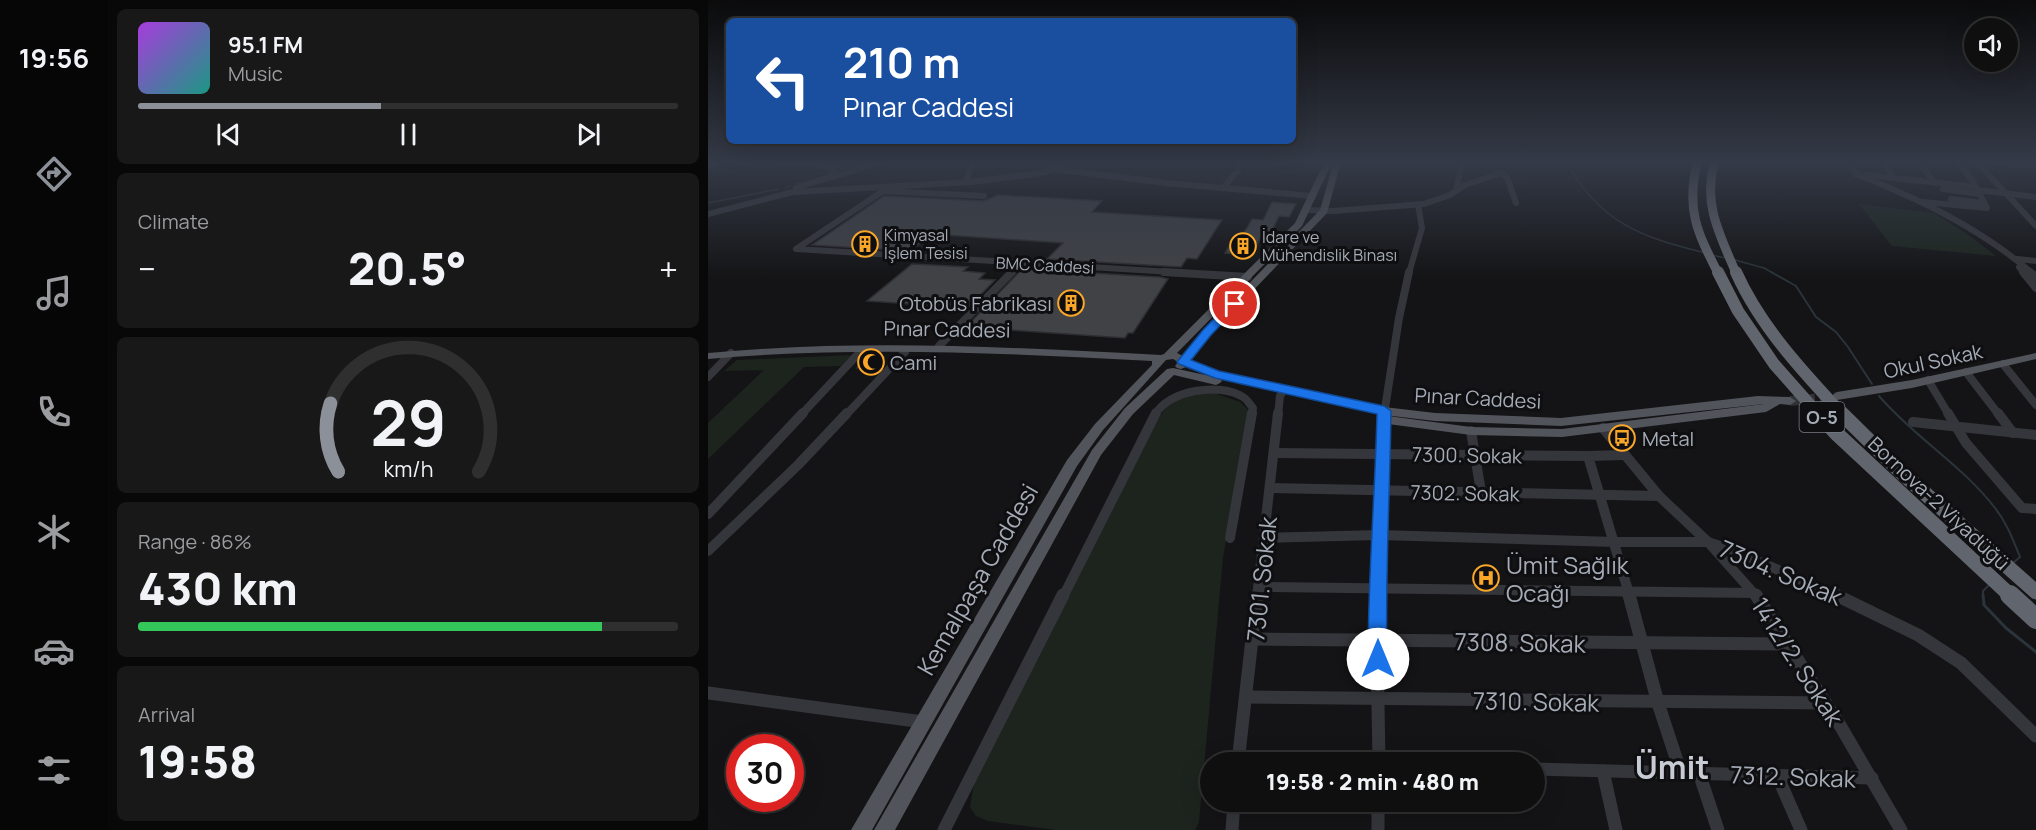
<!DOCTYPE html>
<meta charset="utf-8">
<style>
body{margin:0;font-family:Manrope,sans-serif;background:#181819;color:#f1f3f6;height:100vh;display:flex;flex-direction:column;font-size:22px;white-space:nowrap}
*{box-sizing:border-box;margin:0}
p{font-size:20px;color:#9b9c9f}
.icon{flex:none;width:33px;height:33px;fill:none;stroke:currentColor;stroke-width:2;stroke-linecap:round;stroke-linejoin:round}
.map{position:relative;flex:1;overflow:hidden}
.details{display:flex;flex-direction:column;gap:9px;padding:9px;background:#080809;width:600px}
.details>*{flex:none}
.guide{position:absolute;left:18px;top:18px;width:570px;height:126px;border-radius:9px;box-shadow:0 6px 24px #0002,0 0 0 2px #2f2f30;background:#1a4fa0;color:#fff;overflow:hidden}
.controls{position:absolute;left:1256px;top:18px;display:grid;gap:12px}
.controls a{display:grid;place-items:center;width:54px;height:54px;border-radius:50%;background:#0f0f10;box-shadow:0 6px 24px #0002,0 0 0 2px #2f2f30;font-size:30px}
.speed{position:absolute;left:18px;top:734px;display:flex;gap:12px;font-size:30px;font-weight:700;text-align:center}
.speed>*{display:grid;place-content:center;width:78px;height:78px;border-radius:50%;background:#0f0f10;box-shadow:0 6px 24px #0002,0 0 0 2px #2f2f30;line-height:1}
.speed .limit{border:9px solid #d22;background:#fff;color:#111}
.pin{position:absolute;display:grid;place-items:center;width:51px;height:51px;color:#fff;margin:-26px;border:3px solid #fff;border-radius:50%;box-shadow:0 2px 6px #0007}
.me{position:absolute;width:66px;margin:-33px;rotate:0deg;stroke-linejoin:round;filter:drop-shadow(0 0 4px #0008)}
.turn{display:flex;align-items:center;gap:21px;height:126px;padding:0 18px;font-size:27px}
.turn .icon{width:78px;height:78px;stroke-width:2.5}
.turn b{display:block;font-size:42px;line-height:51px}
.big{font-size:45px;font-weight:800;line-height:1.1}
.details .tile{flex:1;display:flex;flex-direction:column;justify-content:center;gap:9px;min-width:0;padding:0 21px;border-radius:9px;background:#181819}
.details .dial{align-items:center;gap:0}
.dial svg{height:156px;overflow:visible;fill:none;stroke:#2f2f30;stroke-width:7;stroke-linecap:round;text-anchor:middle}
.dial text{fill:#f1f3f6;stroke:none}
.song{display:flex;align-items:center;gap:18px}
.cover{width:72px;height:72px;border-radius:9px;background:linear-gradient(135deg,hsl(280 70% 55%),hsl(170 70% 35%))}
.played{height:6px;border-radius:3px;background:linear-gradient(90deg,#8c9099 45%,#2f2f30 45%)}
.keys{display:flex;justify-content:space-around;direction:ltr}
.heat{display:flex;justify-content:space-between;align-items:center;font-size:33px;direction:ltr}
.charge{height:9px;border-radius:4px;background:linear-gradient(90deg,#34c759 86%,#2f2f30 0)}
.trip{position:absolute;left:492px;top:752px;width:345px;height:60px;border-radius:30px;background:#0f0f10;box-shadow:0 6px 24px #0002,0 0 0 2px #2f2f30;font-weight:800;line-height:60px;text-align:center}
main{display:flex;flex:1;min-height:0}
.tab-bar{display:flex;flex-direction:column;width:108px;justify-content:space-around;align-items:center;background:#060606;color:#9b9c9f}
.tab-bar .icon{width:42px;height:42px}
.tab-bar .on{color:#8c9099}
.tab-bar b{font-size:27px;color:#f1f3f6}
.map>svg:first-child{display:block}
.green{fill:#1c241d}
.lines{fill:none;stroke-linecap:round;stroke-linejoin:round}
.stream-far2{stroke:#2a343a;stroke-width:1.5}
.stream-far1{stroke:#2a343a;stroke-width:2}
.stream{stroke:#2a343a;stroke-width:3}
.building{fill:#404246;stroke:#2e2e32;stroke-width:1.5}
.major-tunnel{stroke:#313236;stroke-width:10;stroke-dasharray:10 5;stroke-linecap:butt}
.minor-far3{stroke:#35363b;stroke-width:6}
.minor-far2{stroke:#35363b;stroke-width:8}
.minor-far1{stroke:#35363b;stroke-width:10}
.minor{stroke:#35363b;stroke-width:13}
.major{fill:#51545a;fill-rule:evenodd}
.highway-bridge-far3{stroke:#61656d;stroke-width:9}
.highway-bridge-far2{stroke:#61656d;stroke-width:12}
.highway-bridge-far1{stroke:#61656d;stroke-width:15}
.highway-bridge{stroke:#61656d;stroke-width:20}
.route{fill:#1a73e8;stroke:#114b97;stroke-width:1.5}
.labels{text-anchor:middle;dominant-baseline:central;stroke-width:6;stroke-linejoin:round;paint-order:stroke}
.far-poi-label{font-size:16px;fill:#a5acb7;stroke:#0f0f11;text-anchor:start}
.far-street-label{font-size:16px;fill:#a5acb7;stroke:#0f0f11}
.shield{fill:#0f0f11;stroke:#787d85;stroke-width:1.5}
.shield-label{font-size:18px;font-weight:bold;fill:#a5acb7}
.poi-label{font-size:20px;fill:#a5acb7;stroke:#0f0f11;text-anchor:start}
.street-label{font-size:20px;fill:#a5acb7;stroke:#0f0f11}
.near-poi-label{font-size:24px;fill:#a5acb7;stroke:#0f0f11;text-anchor:start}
.near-street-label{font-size:24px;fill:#a5acb7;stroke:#0f0f11}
.near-district-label{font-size:32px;font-weight:bold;fill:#c7cbd3;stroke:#0f0f11}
</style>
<main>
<nav class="tab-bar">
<b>19:56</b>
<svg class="icon on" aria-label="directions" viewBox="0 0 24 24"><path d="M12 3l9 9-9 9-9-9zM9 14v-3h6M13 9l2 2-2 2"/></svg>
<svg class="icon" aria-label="music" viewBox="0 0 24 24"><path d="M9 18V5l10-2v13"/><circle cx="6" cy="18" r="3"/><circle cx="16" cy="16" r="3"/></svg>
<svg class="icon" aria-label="phone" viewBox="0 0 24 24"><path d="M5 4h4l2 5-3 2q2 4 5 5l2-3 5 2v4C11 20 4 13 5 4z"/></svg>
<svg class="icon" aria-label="climate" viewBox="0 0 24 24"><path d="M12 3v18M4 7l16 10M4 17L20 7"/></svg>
<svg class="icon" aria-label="car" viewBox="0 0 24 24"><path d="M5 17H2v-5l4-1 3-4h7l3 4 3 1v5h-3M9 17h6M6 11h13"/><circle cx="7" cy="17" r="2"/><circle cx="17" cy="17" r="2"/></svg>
<svg class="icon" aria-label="filters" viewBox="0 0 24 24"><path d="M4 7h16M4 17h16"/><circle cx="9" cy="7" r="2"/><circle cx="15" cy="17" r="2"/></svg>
</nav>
<section class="details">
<div class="tile">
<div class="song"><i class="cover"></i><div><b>95.1 FM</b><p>Music</p></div></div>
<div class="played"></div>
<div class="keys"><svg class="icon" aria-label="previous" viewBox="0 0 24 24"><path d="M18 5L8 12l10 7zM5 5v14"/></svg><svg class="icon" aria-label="pause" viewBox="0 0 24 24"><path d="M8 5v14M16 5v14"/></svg><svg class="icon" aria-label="next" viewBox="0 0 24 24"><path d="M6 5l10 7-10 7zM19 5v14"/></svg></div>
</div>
<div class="tile"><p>Climate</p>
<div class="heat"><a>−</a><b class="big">20.5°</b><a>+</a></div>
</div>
<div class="tile dial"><svg viewBox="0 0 100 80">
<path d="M14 69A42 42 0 1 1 86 69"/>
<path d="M14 69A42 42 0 0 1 10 34" stroke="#8c9099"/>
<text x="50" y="56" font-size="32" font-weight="700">29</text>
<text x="50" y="72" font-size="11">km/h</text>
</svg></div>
<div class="tile"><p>Range · 86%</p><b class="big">430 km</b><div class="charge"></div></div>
<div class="tile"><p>Arrival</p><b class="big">19:58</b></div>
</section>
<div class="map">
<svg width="1328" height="830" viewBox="0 0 1328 830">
<rect width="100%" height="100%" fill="#141416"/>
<g class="green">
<path d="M1151 204 1226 213 1259 234 1288 256 1184 246Z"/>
<path d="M144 355 133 366 96 367 0 459V423L56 370 16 371 29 360Z"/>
<path d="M503 392 532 402 540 410 515 558 491 822 487 830H348L280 821 268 816 262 807 266 782 404 505 458 406 475 396Z"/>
</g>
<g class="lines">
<g class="stream-far2">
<path d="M859 163C892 223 935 238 998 253"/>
<path d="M132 169 159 163"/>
<path d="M88 184 93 183"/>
<path d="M78 188 82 186"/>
<path d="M0 203 71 189"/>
<path d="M1003 255 1018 258"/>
<path d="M1027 260 1056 268 1065 273"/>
</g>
<g class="stream-far1">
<path d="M1063 272 1088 286 1108 317 1128 332 1140 347 1164 384"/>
<path d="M1171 396C1206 437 1254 465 1287 508 1299 523 1305 540 1312 557L1305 563"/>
<path d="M1275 597V591L1281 585"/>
</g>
<path class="stream" d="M1275 595 1276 605 1298 628 1328 652"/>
</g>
<g class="building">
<path d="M290 195 394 201 384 212 514 220 489 259 479 258 473 267 339 259 355 243 223 234 203 251 104 245 176 196 276 201Z"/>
<path d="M564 202 588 204 581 217 571 216 562 235H554L544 255 517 253 526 238H533L544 219 555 220Z"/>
<path d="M204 264 260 267 255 271 277 273 271 279 287 280 255 313 240 312 245 307 159 301Z"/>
<path d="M314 269 452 277 460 279 425 333H420L417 338 258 327Z"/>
<path d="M176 357 170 367 149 368 156 358Z"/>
</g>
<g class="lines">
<path class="major-tunnel" d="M1082 401 1128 397"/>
<g class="minor-far3">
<path d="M71 163H102L127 169V173L123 175"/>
<path d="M1140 163 1148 174"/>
<path d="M1176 163 1186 178"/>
<path d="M1212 163 1226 182"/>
<path d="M1270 163 1328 226"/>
<path d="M1283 163 1328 166"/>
<path d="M0 166 8 163"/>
<path d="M347 169 458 183 605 196"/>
<path d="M1148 174C1211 199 1272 228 1324 273"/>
<path d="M1159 175 1268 187"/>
<path d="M258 182 264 163"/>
<path d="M88 188C115 178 143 172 171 163"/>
<path d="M515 188 531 169 530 163"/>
<path d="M1235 189 1271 194"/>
<path d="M1269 190 1328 197"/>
<path d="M748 191 754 163"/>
<path d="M276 196 175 191 88 249 480 273"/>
<path d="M1243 199 1276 203"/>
<path d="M1215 202 1279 208 1264 180 1251 163"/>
<path d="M599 210 625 211 716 204 742 195 757 185 793 173 799 177 808 203"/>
<path d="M0 214 85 192 263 182 332 173 347 169 355 163"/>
<path d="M1309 259 1328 261"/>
<path d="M1311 267 1316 273"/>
<path d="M303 273 312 264"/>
<path d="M701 273 714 228 710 204"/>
</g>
<g class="minor-far2">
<path d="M456 272 540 277"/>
<path d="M1315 272 1328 288"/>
<path d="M1322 272 1328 277"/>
<path d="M231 346 304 272"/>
<path d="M1295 364 1328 405"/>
<path d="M1258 372 1291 415"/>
<path d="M0 377 23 353"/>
<path d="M1220 380 1241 415"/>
<path d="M93 415 151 353"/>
<path d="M138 415 197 352"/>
<path d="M447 415C460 390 512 382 535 397 539 399 542 405 545 408L544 415"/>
<path d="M570 415 572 396 576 390"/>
<path d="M676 415 691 318 701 272"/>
</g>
<g class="minor-far1">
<path d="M1240 413 1258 443 1314 508 1328 509"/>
<path d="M1290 413 1305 433"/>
<path d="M1205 422 1328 435"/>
<path d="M895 428 951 496 1000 542 1049 597"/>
<path d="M763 431 773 492"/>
<path d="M566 453 880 456"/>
<path d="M916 455 880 456 922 597"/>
<path d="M563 488 951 496"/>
<path d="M0 514 95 413"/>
<path d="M522 538 544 413"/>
<path d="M557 538 671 535 907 542H1000L1027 551 1132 597"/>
<path d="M0 551 90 465 139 413"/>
<path d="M552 587 1047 593"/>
<path d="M355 597 448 413"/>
<path d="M549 597 570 413"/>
<path d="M668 597 675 491 676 413"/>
</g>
<g class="minor">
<path d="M668 595 671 762"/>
<path d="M921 595 950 703 973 773"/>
<path d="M1048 595 1133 727 1193 830"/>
<path d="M1128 595 1210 635 1253 663 1328 736"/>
<path d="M546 639 1079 644"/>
<path d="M0 693 215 722"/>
<path d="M539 697 1117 703"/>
<path d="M531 760 672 762"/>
<path d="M530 762 549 595"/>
<path d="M826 769 1164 778"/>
<path d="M895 771 908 830"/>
<path d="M991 773 1010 830"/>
<path d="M1069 775 1093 830"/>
<path d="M670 801V830"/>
<path d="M236 830 355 595"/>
<path d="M524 830 526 801"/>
</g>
<g class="major">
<path d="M619 163H626L620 171 594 226 469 353 475 356 495 331 612 210 624 168 630 163H637L631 169 619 213 503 335 483 361 510 371 566 384 676 407 727 413 853 418 1050 396 1082 397 1088 401 1082 405 1072 404 1058 412 854 437 763 435 680 424 674 420 680 416 763 427 854 429 1056 404 853 426 727 421 676 415 512 379 514 381 512 383 508 385 466 375 425 414 393 455 187 830H166L384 450 417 408 459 369 465 368 502 376 478 367 473 369 469 368 467 366 470 362 465 359 458 360 395 430 369 466 164 830H143L359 460 387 424 444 365V361C296 353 148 346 0 359V353C151 339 301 347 453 355L456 354 587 223 612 171Z"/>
<path d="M1328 353V359L1204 388 1129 400 1123 396 1129 392 1204 380Z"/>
</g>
<g class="highway-bridge-far3">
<path d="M989 163C978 210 989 232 1010 273"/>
<path d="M1006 163C995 205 1012 235 1028 273"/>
</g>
<g class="highway-bridge-far2">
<path d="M1010 272 1030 311 1066 364 1111 415"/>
<path d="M1028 272C1052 326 1095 372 1135 415"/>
</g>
<g class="highway-bridge-far1">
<path d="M1110 413 1128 433 1304 597"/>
<path d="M1133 413 1194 473 1328 592"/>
</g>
<path class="highway-bridge" d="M1302 595 1328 619"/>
</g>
<linearGradient id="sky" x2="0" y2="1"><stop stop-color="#0b0b0c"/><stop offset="0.58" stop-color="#343a47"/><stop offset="1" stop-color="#343a47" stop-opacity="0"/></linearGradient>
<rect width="1328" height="279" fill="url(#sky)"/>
<path class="route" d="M527 300 531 301V306L503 335 483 360 511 371 676 406 683 411C682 494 677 576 679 659L676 665 670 668 663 665 660 659C660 577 667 496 669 414L507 378 471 364 469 362 495 330 523 301Z"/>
<defs>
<g id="building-ring" transform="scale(1.35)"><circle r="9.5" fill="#0f0f11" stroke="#f9a629" stroke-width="1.5"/><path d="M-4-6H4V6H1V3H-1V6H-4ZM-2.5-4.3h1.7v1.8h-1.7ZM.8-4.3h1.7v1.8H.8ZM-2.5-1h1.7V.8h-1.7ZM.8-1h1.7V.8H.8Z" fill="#f9a629"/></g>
<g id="mosque-ring" transform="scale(1.35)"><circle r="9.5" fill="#0f0f11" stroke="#f9a629" stroke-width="1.5"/><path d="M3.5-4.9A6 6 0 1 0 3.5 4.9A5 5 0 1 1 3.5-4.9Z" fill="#f9a629"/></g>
<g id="bus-ring" transform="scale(1.35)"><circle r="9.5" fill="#0f0f11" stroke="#f9a629" stroke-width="1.5"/><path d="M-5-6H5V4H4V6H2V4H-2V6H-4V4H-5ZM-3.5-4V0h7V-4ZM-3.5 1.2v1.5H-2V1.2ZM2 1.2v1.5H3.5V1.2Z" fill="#f9a629"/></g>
<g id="hospital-ring" transform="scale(1.35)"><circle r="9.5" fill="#0f0f11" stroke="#f9a629" stroke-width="1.5"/><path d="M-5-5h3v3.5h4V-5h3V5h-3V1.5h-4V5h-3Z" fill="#f9a629"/></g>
</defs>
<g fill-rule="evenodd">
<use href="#building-ring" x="157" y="244"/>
<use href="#building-ring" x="535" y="246"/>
<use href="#building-ring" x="363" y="303"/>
<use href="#mosque-ring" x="163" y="362"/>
<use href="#bus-ring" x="914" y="438"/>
<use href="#hospital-ring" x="778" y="578"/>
</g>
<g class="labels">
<g class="far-poi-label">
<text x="176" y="235">Kimyasal<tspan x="176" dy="18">İşlem Tesisi</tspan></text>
<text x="554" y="237">İdare ve<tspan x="554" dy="18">Mühendislik Binası</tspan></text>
</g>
<g class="far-street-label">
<text transform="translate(337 265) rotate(3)">BMC Caddesi</text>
</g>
<rect class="shield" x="1091.5" y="402" width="45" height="30" rx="4.5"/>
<g class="shield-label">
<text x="1114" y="417">O-5</text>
</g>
<g class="poi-label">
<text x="344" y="303" text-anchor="end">Otobüs Fabrikası</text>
<text x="182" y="362">Cami</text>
<text x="934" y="438">Metal</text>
</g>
<g class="street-label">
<text transform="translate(239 329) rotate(1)">Pınar Caddesi</text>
<text transform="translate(1225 361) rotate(-12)">Okul Sokak</text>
<text transform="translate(770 398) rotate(3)">Pınar Caddesi</text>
<text transform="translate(759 455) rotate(1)">7300. Sokak</text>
<text transform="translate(757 493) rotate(1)">7302. Sokak</text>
<text transform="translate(1231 503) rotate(43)">Bornova-2 Viyadüğü</text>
</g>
<g class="near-poi-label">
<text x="798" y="564">Ümit Sağlık<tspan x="798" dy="28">Ocağı</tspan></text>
</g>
<g class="near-street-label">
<text transform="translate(1073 572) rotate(23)">7304. Sokak</text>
<text transform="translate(269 579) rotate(-60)">Kemalpaşa Caddesi</text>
<text transform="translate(553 579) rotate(-84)">7301. Sokak</text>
<text transform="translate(812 642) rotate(1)">7308. Sokak</text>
<text transform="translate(1090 661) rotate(57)">1412/2. Sokak</text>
<text transform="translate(828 701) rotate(1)">7310. Sokak</text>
<text transform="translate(1085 776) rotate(2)">7312. Sokak</text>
</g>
<g class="near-district-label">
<text x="964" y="767">Ümit</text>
</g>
</g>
</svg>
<div class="controls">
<a><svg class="icon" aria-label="sound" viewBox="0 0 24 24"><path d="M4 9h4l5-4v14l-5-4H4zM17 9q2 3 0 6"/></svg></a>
</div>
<div class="speed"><div class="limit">30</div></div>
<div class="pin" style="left:527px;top:304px;background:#d93025"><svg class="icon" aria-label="arrive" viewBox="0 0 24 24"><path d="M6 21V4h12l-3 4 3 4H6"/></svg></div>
<svg class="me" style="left:670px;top:659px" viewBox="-20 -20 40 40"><circle r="19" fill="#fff"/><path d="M0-13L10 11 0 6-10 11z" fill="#1a73e8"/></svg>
<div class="trip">19:58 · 2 min · 480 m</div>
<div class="guide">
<div class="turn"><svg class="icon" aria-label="left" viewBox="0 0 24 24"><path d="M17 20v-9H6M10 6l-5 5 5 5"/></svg><div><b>210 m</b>Pınar Caddesi</div></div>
</div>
</div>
</main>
